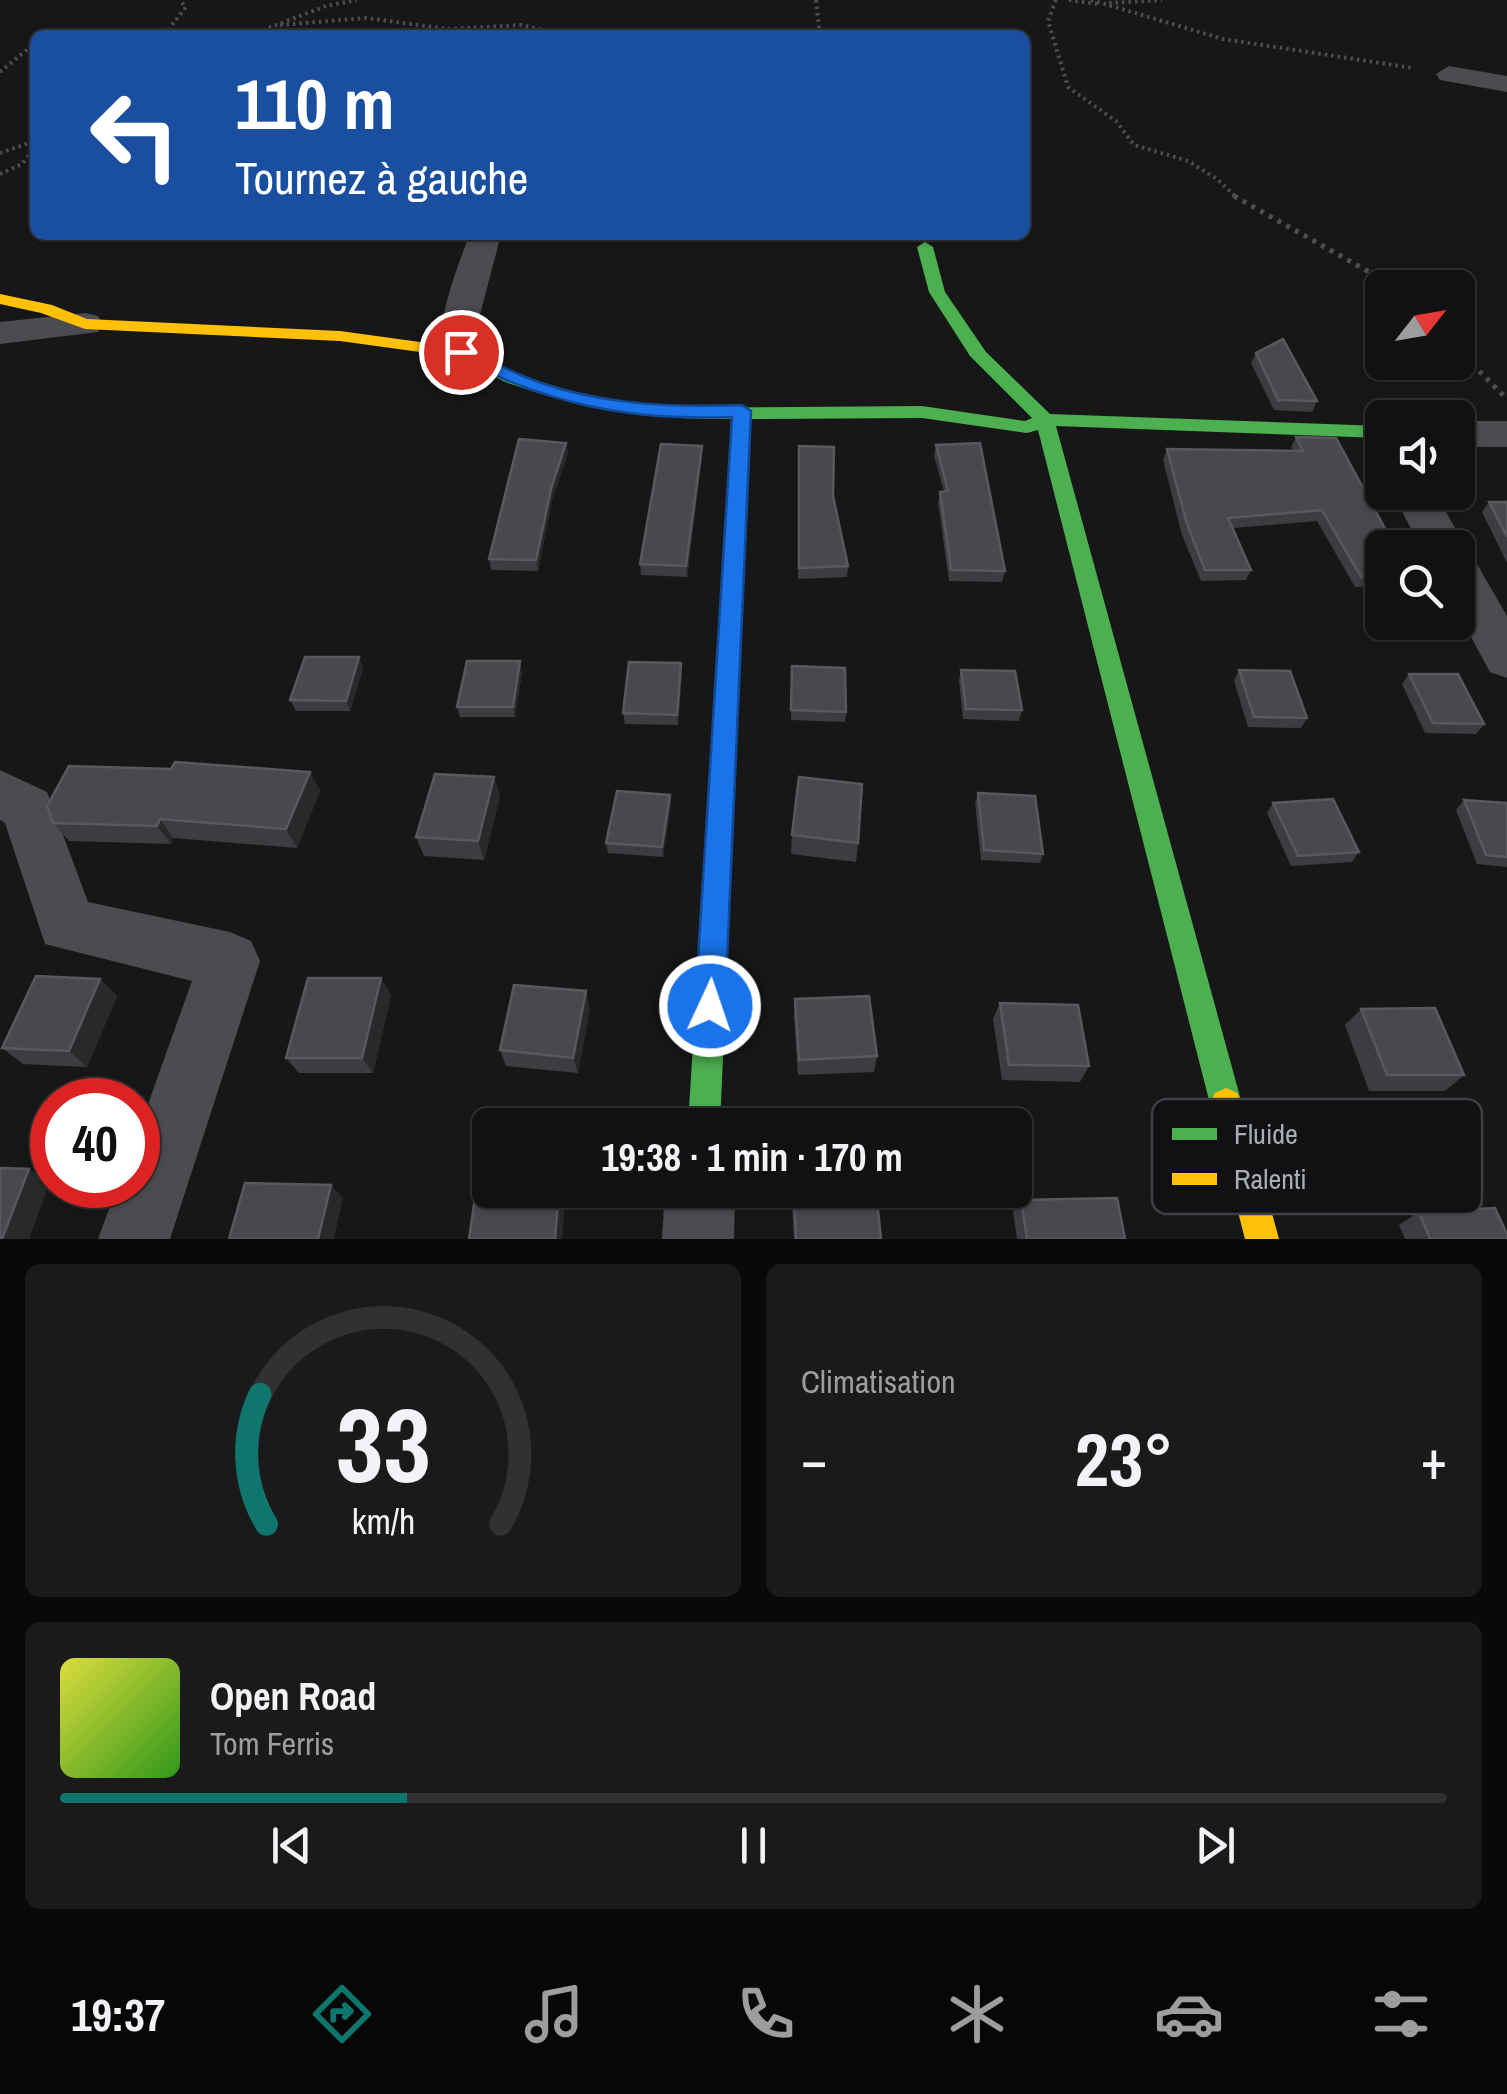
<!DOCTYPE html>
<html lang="fr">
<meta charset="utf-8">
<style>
body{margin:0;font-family:"Archivo Narrow",sans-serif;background:#1a1a1a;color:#f1f3f6;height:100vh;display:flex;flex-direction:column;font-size:38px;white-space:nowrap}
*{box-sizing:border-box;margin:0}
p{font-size:32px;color:#9c9d9f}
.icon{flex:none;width:55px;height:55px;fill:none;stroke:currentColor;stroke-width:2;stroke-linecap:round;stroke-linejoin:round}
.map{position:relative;height:1239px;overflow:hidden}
.panel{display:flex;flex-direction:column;gap:25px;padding:25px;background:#090909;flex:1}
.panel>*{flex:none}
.banner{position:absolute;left:30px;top:30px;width:1000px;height:210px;border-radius:15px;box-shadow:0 2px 8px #0004,0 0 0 2px #303131;background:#1a4fa0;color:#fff;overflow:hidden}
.needle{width:65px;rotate:59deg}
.tools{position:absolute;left:1365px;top:270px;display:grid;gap:20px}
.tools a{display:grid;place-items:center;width:110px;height:110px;border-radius:15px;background:#111;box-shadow:0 2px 8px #0004,0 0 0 2px #303131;font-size:50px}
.speed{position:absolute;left:30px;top:1078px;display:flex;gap:20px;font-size:50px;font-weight:700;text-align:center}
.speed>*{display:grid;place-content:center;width:130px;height:130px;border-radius:50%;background:#111;box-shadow:0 2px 8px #0004,0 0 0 2px #303131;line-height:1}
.speed .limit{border:15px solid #d22;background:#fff;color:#111}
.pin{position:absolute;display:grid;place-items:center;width:85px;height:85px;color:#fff;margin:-42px;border:5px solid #fff;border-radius:50%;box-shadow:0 2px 10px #0007}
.me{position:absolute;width:110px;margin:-55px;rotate:3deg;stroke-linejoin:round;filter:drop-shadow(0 0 8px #0008)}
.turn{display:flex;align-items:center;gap:35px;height:210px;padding:0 40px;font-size:45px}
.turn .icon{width:130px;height:130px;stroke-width:2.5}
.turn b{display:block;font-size:70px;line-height:85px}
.big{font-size:75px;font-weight:800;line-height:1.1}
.panel .card{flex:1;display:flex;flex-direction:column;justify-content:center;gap:15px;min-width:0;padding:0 35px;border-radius:15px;background:#1a1a1a}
.panel .dial{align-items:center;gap:0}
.dial svg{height:260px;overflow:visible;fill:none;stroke:#303131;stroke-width:7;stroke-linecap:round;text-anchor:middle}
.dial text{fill:#f1f3f6;stroke:none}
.song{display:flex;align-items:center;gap:30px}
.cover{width:120px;height:120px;border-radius:15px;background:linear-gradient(135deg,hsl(60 70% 55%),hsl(110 70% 35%))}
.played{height:10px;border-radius:5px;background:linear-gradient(90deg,#0f766e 25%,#303131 25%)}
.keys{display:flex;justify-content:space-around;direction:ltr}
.heat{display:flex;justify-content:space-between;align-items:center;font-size:55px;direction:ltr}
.panel .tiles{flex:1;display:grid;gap:25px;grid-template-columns:1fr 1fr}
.card:last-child{grid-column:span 2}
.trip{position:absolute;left:472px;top:1108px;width:560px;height:100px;border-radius:15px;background:#111;box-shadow:0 2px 8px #0004,0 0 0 2px #303131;font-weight:800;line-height:100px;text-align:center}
.tab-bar{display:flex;height:160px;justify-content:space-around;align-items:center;background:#070707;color:#9c9d9f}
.tab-bar .icon{width:70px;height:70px}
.tab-bar .on{color:#0f766e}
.tab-bar b{font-size:45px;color:#f1f3f6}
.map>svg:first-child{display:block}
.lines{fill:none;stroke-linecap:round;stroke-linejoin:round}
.path-far1{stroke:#4d4e52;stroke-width:4;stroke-dasharray:2.5 4;stroke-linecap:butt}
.path{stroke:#4d4e52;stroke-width:5;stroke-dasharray:4 6;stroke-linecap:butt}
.street{fill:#4b4c50;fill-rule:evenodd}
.fast{fill:#4caf50;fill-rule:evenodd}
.slow{fill:#ffc107;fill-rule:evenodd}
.wall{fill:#3c3d40}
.shaded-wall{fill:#28292a}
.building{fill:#48494d;stroke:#57595e;stroke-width:2.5}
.route{fill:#1a73e8;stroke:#114b97;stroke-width:2.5}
.key{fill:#111113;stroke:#3e4045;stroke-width:2.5}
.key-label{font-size:28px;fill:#a8adb8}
</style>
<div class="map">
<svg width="1507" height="1239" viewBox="0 0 1507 1239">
<rect width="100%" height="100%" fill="#171717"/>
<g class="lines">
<g class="path-far1">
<path d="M816 0 819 27 829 35"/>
<path d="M1056 0 1048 21 1068 87 1116 121 1134 145 1188 161 1217 179 1237 198"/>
<path d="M1069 0 1097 4"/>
<path d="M1091 0 1223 39 1413 68"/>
<path d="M1109 3 1162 0"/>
<path d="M280 25 366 18 448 29 521 25 567 35"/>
<path d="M164 35 186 7 179 0"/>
<path d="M211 35 263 30 326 6 357 0"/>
<path d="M0 72 28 49 35 48"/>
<path d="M0 153 35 141"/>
<path d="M0 174 22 164 35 147"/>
</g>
<g class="path">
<path d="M1234 196 1371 273 1388 288"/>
<path d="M1458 350 1506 398"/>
</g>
<g class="street">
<path d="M1449 66 1507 76V92L1440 80 1436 74Z"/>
<path d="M469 235H501L479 318 480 352 474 360 461 363 448 360C429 333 459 265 469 235Z"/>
<path d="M85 313 98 316 103 324 98 332 0 344V322Z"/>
<rect x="1458" y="421" width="49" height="26"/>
<path d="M1392 492H1435L1466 548 1462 556 1474 559 1507 616V678L1490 672 1458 613V548H1421Z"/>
<path d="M0 770 47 792 88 902 230 932 251 941 260 961 170 1239H98L118 1185H138V1132L192 981 45 944 5 823 0 820Z"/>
<path d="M665 1190H735L734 1239H662Z"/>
</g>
<path class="fast" d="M925 242 933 247 945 292 986 352 1050 414 1382 426V438L1056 426 1242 1104 1237 1115 1226 1120 1215 1115 1210 1104 1038 430 1027 433 922 418 751 419 720 1125H688L732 419C656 420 583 409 511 384 492 378 475 362 455 357 441 352 423 357 411 347L420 342 461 347 518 375 579 394 670 408 922 406 1025 421 1032 418 970 356 929 292 917 247Z"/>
<g class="slow">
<path d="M0 294 52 305 87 319 340 331 420 342 429 347 420 352 340 341 85 329 41 313 0 304Z"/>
<path d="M1226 1088 1237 1093 1242 1104 1279 1239H1245L1210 1104 1215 1093Z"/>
</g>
</g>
<g class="wall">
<path d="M1256 353 1317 401 1312 412 1274 410 1251 363Z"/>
<path d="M1296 437 1382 548V586L1355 587 1317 521 1233 528 1251 570 1246 580 1201 581 1182 535 1163 460 1167 449 1293 451 1291 447Z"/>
<path d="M566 443 568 453 552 500 538 571 491 570 489 559Z"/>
<path d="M936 445 1005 571 1002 582 949 581 938 502 940 492 944 491 934 456Z"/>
<path d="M799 446 833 496 848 566 847 577 798 579Z"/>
<path d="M702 456 687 577 641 575 640 564Z"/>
<path d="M1489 502H1507V563L1482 512Z"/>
<path d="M792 666 846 712 845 722 791 720Z"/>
<path d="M363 668 350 711H296L290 700Z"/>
<path d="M961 670 1022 710 1019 721 963 719 959 680Z"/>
<path d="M1239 670 1307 718 1301 728 1248 727 1234 681Z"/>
<path d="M522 672 515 717H460L457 707Z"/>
<path d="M682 674 678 725 625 724 623 713Z"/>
<path d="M1409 674 1484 724 1476 734 1425 733 1402 684Z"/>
<path d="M310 772 320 791 297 848 173 838 171 844 69 841 53 823Z"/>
<path d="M494 777 500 796 484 860 424 856 416 837Z"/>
<path d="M978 793 1043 854 1040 863 981 860 975 803Z"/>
<path d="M670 795 671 805 663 857 608 853 606 843Z"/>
<path d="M1464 800 1507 803V867L1477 864 1456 810Z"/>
<path d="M1273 803 1359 852 1352 862 1291 866 1267 813Z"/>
<path d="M792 835 858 843 856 862 791 854Z"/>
<path d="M100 979 117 996 87 1067 23 1064 2 1048Z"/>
<path d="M391 995 373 1073H299L286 1058Z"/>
<path d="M795 999 877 1056 874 1072 798 1075 794 1015Z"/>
<path d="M1000 1003 1089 1066 1080 1082 1002 1080 993 1019Z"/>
<path d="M590 1008 578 1073 506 1066 500 1050Z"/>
<path d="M1361 1009 1464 1075 1445 1091H1369L1345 1025Z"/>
<path d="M794 1194 881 1239H794L792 1207Z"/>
<path d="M1021 1200 1125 1239H1017L1013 1212Z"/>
<path d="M1419 1212 1507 1239H1405L1399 1225Z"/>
</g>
<g class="shaded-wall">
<path d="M566 443 568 453 552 500 538 571 536 560 551 489Z"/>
<path d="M702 446V456L687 577 686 566Z"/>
<path d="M359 657 363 668 350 711 346 701Z"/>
<path d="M520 661 522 672 515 717 513 707Z"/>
<path d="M681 663 682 674 678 725 677 715Z"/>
<path d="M310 772 320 791 297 848 286 829Z"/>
<path d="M494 777 500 796 484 860 478 841Z"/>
<path d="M670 795 671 805 663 857 662 847Z"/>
<path d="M160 819 173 838 171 844 157 826Z"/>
<path d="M381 978 391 995 373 1073 362 1058Z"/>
<path d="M100 979 117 996 87 1067 69 1051Z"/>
<path d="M586 991 590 1008 578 1073 573 1058Z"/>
<path d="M29 1169 50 1182 29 1239H2Z"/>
<path d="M331 1185 343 1198 334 1239H318Z"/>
<path d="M560 1190 565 1202 562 1239H555Z"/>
</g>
<g class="building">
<path d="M1283 339 1317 401 1278 400 1256 353Z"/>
<path d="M1296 437 1336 438 1389 536 1397 548H1382V576L1361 577 1322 510 1228 518 1251 570H1205L1187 524 1167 449 1303 451Z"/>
<path d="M519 439 566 443 551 489 536 560 489 559Z"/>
<path d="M980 443 1005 571 951 570 940 492 948 491 936 445Z"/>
<path d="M661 444 702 446 686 566 640 564Z"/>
<path d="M799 446 834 447 833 496 848 566 799 568Z"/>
<path d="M1489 502H1507V537Z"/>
<path d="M305 657H359L346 701 290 700Z"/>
<path d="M467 661H520L513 707H457Z"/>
<path d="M629 662 681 663 677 715 623 713Z"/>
<path d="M792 666 845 668 846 712 791 710Z"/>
<path d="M961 670 1015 671 1022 710 966 709Z"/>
<path d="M1239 670 1290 671 1307 718 1254 717Z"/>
<path d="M1409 674H1458L1484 724 1433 723Z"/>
<path d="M175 762 310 772 286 829 160 819 157 826 53 823 47 806 69 766 171 769Z"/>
<path d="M435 774 494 777 478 841 416 837Z"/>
<path d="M799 777 862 784 858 843 792 835Z"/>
<path d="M617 791 670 795 662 847 606 843Z"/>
<path d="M978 793 1035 796 1043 854 984 850Z"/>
<path d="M1333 799 1359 852 1298 856 1273 803Z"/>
<path d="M1464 800 1507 803V857L1486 855Z"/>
<path d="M36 976 100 979 69 1051 2 1048Z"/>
<path d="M308 978H381L362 1058H286Z"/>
<path d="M514 985 586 991 573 1058 500 1050Z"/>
<path d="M869 996 877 1056 799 1060 795 999Z"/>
<path d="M1000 1003 1078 1005 1089 1066 1009 1065Z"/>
<path d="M1435 1008 1464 1075H1387L1361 1009Z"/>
<path d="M0 1168 29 1169 2 1239H0Z"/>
<path d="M245 1183 331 1185 318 1239H229Z"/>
<path d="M559 1190 555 1239H469L476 1191Z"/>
<path d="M876 1192 881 1239H796L794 1194Z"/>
<path d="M1117 1198 1125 1239H1027L1021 1200Z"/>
<path d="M1495 1208 1507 1234V1239H1430L1419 1212Z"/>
</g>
<path class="route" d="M461 347C481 353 498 366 518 374 588 404 667 408 742 405L751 411 725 1006 721 1016 710 1020 700 1016 695 1006 732 417C629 421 546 404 455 356V348Z"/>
<rect x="1152" y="1099" width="330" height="115" rx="15" class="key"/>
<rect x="1172" y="1128" width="45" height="12" fill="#4caf50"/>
<rect x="1172" y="1173" width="45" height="12" fill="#ffc107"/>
<g class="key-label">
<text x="1234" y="1144">Fluide</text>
<text x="1234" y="1189">Ralenti</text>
</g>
</svg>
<div class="tools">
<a><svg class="needle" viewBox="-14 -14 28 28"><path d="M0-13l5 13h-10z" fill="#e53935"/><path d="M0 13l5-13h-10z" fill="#9c9d9f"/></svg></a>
<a><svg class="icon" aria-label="sound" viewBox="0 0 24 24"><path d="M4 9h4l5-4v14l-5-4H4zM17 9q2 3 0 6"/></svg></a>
<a><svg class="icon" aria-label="search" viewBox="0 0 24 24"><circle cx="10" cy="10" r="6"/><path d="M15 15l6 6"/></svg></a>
</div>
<div class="speed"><div class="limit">40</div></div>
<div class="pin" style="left:461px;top:352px;background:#d93025"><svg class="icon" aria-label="arrive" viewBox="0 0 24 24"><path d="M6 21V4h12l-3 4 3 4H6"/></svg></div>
<svg class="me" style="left:710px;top:1006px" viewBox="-20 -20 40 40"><circle r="17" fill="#1a73e8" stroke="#fff" stroke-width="3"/><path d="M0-11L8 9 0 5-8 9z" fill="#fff"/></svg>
<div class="trip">19:38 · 1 min · 170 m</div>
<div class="banner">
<div class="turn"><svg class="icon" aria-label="left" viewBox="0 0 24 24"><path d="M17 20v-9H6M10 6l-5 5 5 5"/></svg><div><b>110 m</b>Tournez à gauche</div></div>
</div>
</div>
<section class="panel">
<div class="tiles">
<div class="card dial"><svg viewBox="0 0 100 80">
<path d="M14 69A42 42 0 1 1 86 69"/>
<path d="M14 69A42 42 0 0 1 12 29" stroke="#0f766e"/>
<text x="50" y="56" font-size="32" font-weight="700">33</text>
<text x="50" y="72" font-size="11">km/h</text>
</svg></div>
<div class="card"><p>Climatisation</p>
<div class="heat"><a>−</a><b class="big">23°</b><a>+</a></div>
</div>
<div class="card">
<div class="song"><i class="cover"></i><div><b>Open Road</b><p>Tom Ferris</p></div></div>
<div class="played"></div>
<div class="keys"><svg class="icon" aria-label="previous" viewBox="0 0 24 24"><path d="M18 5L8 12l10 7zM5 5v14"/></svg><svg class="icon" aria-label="pause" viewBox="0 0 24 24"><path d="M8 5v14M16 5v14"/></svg><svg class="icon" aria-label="next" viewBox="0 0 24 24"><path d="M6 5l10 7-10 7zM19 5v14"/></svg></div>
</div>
</div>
</section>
<nav class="tab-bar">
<b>19:37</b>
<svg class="icon on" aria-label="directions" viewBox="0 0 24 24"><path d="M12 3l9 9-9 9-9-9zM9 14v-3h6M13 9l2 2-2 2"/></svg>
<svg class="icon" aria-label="music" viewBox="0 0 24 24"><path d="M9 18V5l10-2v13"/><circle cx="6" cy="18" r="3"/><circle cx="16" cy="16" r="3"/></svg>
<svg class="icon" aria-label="phone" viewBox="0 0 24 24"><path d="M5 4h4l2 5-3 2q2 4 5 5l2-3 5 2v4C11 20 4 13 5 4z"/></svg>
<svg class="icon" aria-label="climate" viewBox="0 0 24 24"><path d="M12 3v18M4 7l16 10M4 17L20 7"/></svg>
<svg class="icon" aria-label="car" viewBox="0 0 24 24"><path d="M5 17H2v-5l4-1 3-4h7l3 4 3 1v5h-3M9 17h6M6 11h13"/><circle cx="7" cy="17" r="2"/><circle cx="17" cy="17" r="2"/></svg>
<svg class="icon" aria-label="filters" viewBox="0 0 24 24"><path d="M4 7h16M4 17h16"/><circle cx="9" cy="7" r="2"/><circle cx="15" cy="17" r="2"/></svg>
</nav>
